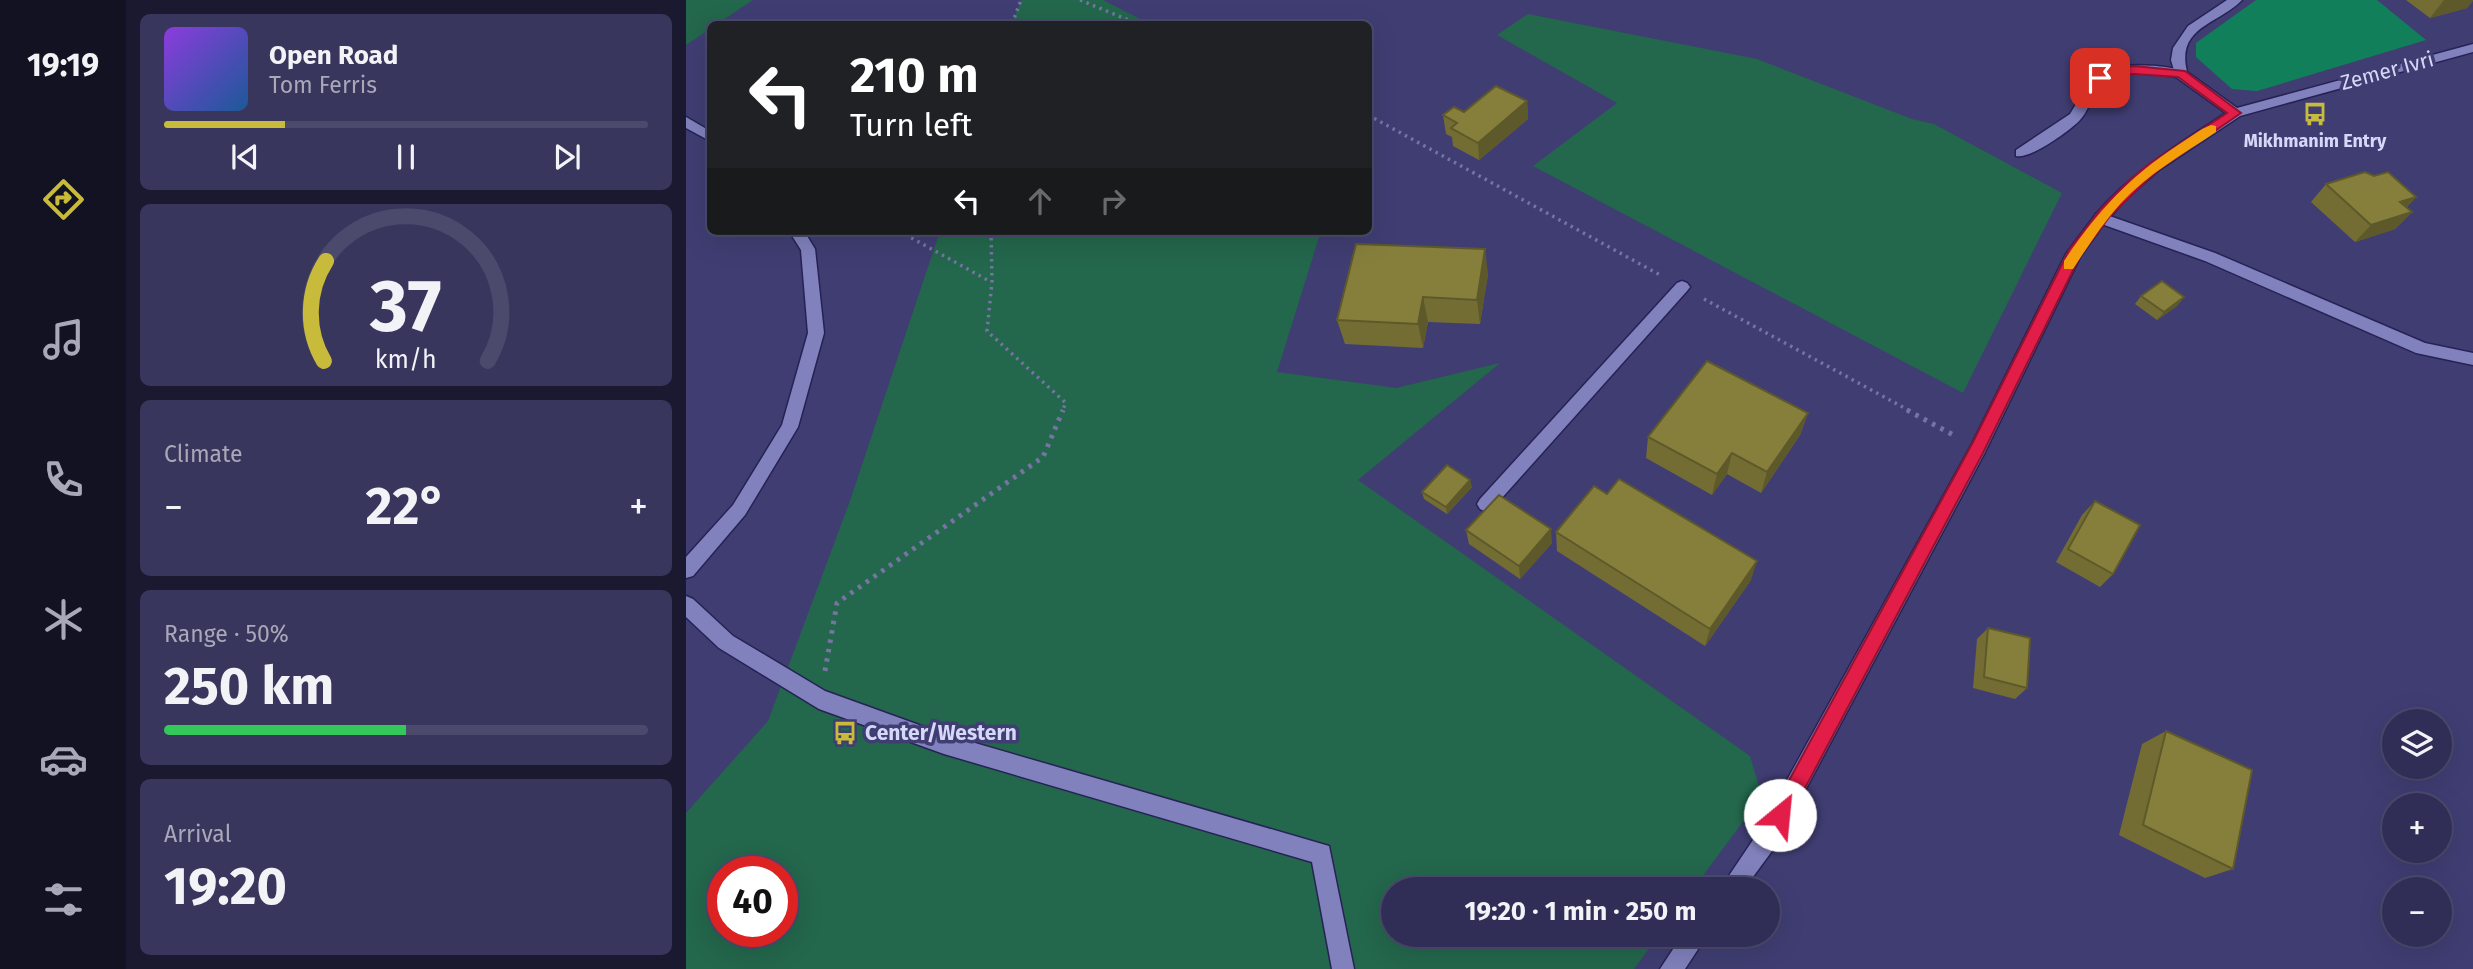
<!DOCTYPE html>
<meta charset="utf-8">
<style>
body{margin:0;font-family:"Fira Sans",sans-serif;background:#38365c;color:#f1f3f6;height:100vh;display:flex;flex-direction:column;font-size:26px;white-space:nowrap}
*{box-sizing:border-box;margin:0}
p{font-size:23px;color:#a8a8b9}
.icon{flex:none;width:38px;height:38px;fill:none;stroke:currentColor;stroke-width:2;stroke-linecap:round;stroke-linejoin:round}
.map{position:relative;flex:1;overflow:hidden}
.details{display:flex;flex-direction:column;gap:14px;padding:14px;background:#1a192f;width:560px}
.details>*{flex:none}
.hud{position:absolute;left:21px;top:21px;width:665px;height:214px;border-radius:10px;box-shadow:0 7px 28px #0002,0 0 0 2px #4b4a6c;background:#202124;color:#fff;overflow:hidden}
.buttons{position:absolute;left:1696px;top:709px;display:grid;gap:14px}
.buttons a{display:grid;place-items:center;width:70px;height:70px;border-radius:50%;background:#302e56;box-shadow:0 7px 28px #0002,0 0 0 2px #4b4a6c;font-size:35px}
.speed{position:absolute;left:21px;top:856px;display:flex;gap:14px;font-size:35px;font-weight:700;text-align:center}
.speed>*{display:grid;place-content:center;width:91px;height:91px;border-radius:50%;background:#302e56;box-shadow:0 7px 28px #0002,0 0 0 2px #4b4a6c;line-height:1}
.speed .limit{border:10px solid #d22;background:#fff;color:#111}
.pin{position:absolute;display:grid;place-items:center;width:60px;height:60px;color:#fff;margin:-30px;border-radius:14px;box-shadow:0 4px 10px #0006}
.me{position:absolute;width:77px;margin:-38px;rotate:28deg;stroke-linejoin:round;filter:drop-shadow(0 0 5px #0008)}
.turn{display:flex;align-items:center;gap:24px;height:147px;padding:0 28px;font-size:32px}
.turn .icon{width:91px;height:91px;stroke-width:2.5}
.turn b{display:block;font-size:49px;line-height:60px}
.lanes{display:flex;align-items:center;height:66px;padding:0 28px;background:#0003;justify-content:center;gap:35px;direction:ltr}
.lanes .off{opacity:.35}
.big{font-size:52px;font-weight:700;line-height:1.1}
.details .card{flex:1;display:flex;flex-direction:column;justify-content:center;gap:10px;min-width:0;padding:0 24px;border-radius:10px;background:#38365c}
.details .dial{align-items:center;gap:0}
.dial svg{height:182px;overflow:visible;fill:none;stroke:#4b4a6c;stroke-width:7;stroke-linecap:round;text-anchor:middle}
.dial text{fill:#f1f3f6;stroke:none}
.song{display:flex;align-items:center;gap:21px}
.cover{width:84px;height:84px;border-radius:10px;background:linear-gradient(135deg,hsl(270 70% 55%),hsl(210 70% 35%))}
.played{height:7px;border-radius:4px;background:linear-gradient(90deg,#c8bb3b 25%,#4b4a6c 25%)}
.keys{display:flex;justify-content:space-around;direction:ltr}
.heat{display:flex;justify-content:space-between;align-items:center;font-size:38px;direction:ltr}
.charge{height:10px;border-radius:5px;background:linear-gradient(90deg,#34c759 50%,#4b4a6c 0)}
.trip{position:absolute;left:695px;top:877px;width:399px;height:70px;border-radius:35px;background:#302e56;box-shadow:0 7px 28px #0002,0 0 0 2px #4b4a6c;font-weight:700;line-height:70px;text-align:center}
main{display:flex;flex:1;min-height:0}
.menu{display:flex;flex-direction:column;width:126px;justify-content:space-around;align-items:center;background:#131222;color:#a8a8b9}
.menu .icon{width:49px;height:49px}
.menu .selected{color:#c8bb3b}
.menu b{font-size:32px;color:#f1f3f6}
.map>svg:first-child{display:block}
.green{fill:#23674c;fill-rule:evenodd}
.forest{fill:#11805a}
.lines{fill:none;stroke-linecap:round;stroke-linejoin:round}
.lane-casing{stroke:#272255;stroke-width:3}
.street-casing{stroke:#272255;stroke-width:3}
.secondary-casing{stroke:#272255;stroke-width:3}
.path-far1{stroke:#7674a3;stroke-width:3.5;stroke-dasharray:2.5 4.5;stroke-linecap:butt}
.path{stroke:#7674a3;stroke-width:5;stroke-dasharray:3.5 6;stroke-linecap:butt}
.lane{fill:#8181bd;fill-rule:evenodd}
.street{fill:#8181bd;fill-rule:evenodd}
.secondary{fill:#8181bd;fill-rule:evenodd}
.wall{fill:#736d34}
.shaded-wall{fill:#5e592a}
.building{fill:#867f3c;stroke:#5e592a;stroke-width:2}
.route{fill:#e11d48;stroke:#92132f;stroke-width:2}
.slow{fill:#f59e0b}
.labels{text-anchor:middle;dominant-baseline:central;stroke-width:7;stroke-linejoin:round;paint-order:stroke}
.far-poi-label{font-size:18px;font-weight:bold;fill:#d6d8f8;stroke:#403d73}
.street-label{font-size:21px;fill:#d6d8f8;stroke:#403d73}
.poi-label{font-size:21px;font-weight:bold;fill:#d6d8f8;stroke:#403d73;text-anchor:start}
</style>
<main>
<nav class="menu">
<b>19:19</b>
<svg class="icon selected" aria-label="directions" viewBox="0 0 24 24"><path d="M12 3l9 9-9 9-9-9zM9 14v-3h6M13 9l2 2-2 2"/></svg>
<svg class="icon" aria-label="music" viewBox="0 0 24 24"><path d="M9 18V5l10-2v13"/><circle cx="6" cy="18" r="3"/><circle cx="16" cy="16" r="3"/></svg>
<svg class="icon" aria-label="phone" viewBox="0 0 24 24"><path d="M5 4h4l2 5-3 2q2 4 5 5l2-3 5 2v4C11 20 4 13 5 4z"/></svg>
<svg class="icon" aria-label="climate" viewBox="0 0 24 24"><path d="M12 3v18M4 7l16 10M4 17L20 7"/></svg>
<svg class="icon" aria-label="car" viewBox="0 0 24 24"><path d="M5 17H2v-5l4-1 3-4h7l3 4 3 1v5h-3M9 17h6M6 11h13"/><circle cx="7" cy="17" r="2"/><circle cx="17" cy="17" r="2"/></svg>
<svg class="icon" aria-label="filters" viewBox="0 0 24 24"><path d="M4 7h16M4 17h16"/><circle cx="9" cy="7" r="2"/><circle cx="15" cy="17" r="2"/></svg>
</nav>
<section class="details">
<div class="card">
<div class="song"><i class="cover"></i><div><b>Open Road</b><p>Tom Ferris</p></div></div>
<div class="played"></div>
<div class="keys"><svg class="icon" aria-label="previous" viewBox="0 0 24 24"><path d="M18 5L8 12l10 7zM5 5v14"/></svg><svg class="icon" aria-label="pause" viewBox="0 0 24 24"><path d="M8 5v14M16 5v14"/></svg><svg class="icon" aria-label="next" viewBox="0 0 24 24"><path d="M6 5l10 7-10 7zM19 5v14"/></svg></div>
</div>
<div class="card dial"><svg viewBox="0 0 100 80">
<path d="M14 69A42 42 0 1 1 86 69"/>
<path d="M14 69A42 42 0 0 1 15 25" stroke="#c8bb3b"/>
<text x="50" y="56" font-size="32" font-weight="700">37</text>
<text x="50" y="72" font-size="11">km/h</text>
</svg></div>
<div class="card"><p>Climate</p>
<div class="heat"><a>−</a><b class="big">22°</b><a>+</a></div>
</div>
<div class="card"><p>Range · 50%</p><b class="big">250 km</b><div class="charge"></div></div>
<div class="card"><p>Arrival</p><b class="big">19:20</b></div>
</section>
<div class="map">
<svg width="1787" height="969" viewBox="0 0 1787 969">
<rect width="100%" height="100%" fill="#403d73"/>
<g class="green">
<path d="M0 0H67L31 24H24V29L0 45Z"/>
<path d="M335 0H417L464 24H326Z"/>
<path d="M842 14 1071 59 1226 119 1248 124 1376 193 1277 393 847 166 931 103 811 35Z"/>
<path d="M254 231H635L591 372 710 388 814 363 672 480 1064 756 1076 796 1007 889H707V934L973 935 948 969H0V813L82 721 165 498ZM37 872H96V931H37Z"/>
</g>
<path class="forest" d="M1570 0H1691L1740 40 1571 91 1546 89 1510 57V43Z"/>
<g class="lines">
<g class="lane-casing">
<g id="lane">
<path d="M1433 66C1449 65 1489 64 1502 74L1495 78C1474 75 1445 68 1425 77 1406 85 1407 106 1394 120 1385 130 1343 160 1330 156V150L1384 114 1407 76Z"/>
<path d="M1415 213 1529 253 1739 343 1787 353V365L1730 353 1519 261 1410 222 1408 218 1410 214Z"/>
<path d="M996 281 1001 283 1004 287 1001 291 806 509 800 512 794 509 791 504 794 499 991 283Z"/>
</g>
</g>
<g class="street-casing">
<g id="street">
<path d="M1541 0H1556C1532 25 1490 26 1501 72L1551 108 1787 44V52L1554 116 1473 170 1437 202 1420 222H1410L1408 218 1410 214C1446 172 1493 144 1540 113L1490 77 1485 60 1487 48 1502 26Z"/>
<path d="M0 117 24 131V141L0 128Z"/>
<path d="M103 231H118L129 249 138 333 112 427 59 515 7 576 0 578V557L47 505 96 425 122 333 115 250Z"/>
<path d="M0 596 7 599 47 636 139 691 258 734 643 846 668 969H646L626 862 258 754 133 709 33 648 0 617Z"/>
</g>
</g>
<g class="secondary-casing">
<g id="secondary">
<path d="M1415 213 1422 218 1394 257 1298 454 1089 847 1058 889H1034L1073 831 1286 444 1380 254 1410 214Z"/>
<path d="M997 934H1022L999 969H974Z"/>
</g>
</g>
<g class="path-far1">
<path d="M394 0 452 24"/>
<path d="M326 24 335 0"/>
<path d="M682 115 976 276"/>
<path d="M213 231 305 282"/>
<path d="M305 231 306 282 301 331 380 403 376 411"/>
<path d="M1018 299 1224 411"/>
</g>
<g class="path">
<path d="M1221 410 1271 437"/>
<path d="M139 671 151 603 357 457 377 410"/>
</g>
<use href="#lane" class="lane"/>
<use href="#street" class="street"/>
<use href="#secondary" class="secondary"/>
</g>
<g class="wall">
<path d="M1720 0H1787L1781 8 1744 18Z"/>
<path d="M841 101 842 119 793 160 767 146 766 137 760 134 757 115Z"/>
<path d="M1688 176 1730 197 1721 207 1726 212 1709 229 1669 242 1625 202 1640 184Z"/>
<path d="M802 274 794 324 742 322 737 348 659 344 651 320Z"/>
<path d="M1455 296 1498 297 1491 306 1471 320 1449 304Z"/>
<path d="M1122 413 1114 435 1075 493 1041 474 1026 495 960 458 962 437Z"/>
<path d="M786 487 761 514 738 499 736 492Z"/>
<path d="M1409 501 1427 574 1414 587 1370 562 1396 515Z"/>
<path d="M780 530 866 543 834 579 783 544Z"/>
<path d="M870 532 1065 580 1019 646 871 551Z"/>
<path d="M1302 628 1341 688 1329 699 1287 688 1291 639Z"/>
<path d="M1480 731 1547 869 1519 878 1433 835 1456 744Z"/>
</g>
<g class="shaded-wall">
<path d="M1758 0H1787V1L1781 8 1744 18Z"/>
<path d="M841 101 842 119 793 160 792 143Z"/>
<path d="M1730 197 1713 215 1714 202Z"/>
<path d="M1726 212 1709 229 1669 242 1685 225Z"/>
<path d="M799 249 802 274 794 324 791 300Z"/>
<path d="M737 297 742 322 737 348 732 324Z"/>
<path d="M1498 297 1491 306 1471 320 1478 312Z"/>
<path d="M1122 413 1114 435 1075 493 1081 472Z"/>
<path d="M1046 453 1041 474 1026 495 1031 474Z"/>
<path d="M784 480 786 487 761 514 760 507Z"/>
<path d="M865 529 866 543 834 579 833 566Z"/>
<path d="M1071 561 1065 580 1019 646 1024 629Z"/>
</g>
<g class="building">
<path d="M810 86 841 101 792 143 765 128 771 123 757 115 768 107 778 112Z"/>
<path d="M1679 172 1688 176 1702 172 1730 197 1714 202 1726 212 1685 225 1640 184Z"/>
<path d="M670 244 799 249 791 300 737 297 732 324 651 320Z"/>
<path d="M1476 281 1498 297 1478 312 1455 296Z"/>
<path d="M1021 361 1122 413 1081 472 1046 453 1031 474 962 437Z"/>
<path d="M761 465 784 480 760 507 736 492Z"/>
<path d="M933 479 1071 561 1024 629 870 532 908 486 921 494Z"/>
<path d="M813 495 865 529 833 566 780 530Z"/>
<path d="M1409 501 1454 525 1427 574 1382 549Z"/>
<path d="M1302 628 1344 638 1341 688 1298 677Z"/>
<path d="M1480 731 1566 770 1547 869 1457 825Z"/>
</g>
<path class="route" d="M1448 66 1499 71 1555 113 1472 170 1455 186 1424 216 1394 256 1297 453 1101 822 1094 824 1088 822 1085 815 1088 808 1286 444 1383 250 1415 209 1445 179 1463 164 1541 113 1492 77 1448 74 1429 75 1414 82 1408 78 1422 69Z"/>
<path class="slow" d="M1525 125 1530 126V132C1497 154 1462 174 1435 203 1417 223 1402 246 1387 269H1378V261C1411 212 1442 178 1492 145 1503 138 1514 129 1525 125Z"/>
<defs>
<g id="bus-bare" transform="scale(1.89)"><path d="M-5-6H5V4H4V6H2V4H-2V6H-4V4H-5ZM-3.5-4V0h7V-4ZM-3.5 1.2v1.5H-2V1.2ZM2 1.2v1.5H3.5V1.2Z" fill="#c8bb3b" stroke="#403d73" stroke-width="2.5" paint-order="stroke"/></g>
</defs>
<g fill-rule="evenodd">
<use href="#bus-bare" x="1629" y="114"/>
<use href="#bus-bare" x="159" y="733"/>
</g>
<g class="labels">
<g class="far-poi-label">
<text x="1629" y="141">Mikhmanim Entry</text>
</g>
<g class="street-label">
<text transform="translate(1701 71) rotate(-15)">Zemer Ivri</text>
</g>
<g class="poi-label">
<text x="179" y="733">Center/Western</text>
</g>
</g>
</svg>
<div class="buttons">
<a><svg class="icon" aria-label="layers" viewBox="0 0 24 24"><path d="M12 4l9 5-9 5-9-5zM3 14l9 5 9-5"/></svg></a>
<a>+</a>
<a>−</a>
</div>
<div class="speed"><div class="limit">40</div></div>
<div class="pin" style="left:1414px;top:78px;background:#d93025"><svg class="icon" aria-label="arrive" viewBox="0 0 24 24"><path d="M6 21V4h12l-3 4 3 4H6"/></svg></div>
<svg class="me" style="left:1094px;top:815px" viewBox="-20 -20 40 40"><circle r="19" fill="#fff"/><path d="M0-13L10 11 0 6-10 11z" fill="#e11d48"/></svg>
<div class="trip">19:20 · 1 min · 250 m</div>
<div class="hud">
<div class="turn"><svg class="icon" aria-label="left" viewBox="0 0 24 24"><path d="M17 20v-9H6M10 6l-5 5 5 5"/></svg><div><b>210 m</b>Turn left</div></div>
<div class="lanes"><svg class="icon" aria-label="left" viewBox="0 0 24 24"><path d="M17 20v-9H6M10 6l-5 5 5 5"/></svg><svg class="icon off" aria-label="ahead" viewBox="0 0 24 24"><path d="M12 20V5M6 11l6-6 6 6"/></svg><svg class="icon off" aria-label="right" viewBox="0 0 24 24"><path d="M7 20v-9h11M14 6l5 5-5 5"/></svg></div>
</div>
</div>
</main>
